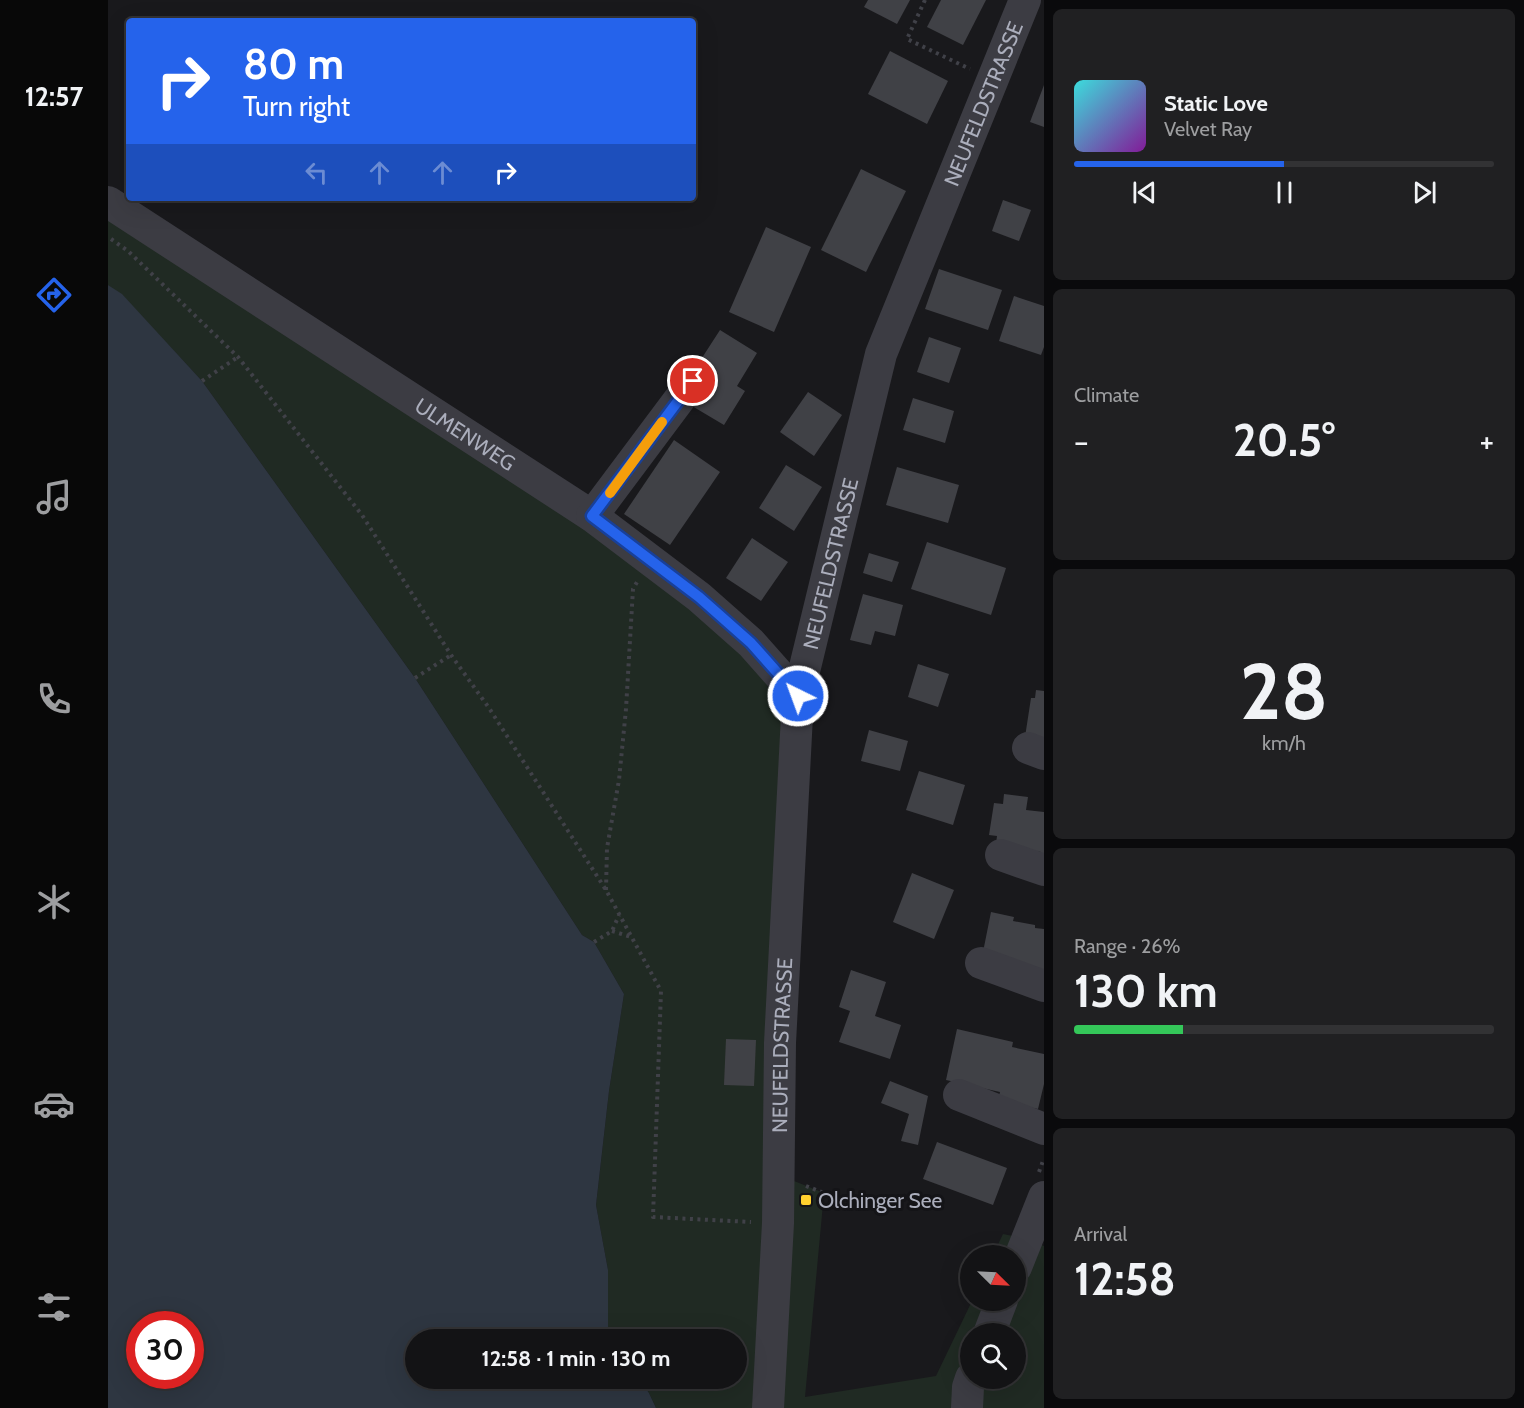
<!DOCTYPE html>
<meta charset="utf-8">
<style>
body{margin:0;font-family:Cabin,sans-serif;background:#202022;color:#f1f3f6;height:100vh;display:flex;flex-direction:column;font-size:22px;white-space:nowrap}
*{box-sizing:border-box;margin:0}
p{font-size:20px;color:#9d9ea0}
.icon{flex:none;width:33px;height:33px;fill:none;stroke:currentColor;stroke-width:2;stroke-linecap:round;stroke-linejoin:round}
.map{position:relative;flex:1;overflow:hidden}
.panel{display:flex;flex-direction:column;gap:9px;padding:9px;background:#0a0a0c;width:480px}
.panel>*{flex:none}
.top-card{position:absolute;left:18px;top:18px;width:570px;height:183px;border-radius:6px;box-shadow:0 6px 24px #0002,0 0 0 2px #323234;background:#2563eb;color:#fff;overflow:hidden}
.needle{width:39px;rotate:114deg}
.controls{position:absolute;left:852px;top:1245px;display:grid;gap:12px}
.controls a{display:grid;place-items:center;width:66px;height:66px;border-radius:50%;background:#131315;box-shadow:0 6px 24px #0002,0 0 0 2px #323234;font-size:30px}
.speed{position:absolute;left:18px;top:1311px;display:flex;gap:12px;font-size:30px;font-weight:700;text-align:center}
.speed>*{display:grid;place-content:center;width:78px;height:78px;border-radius:50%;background:#131315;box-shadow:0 6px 24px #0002,0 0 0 2px #323234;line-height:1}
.speed .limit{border:9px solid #d22;background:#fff;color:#111}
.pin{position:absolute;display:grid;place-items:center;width:51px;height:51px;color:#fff;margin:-26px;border:3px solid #fff;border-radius:50%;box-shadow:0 2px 6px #0007}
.me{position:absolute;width:66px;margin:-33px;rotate:318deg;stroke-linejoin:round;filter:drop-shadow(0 0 4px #0008)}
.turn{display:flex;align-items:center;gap:21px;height:126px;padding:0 18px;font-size:27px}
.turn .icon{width:78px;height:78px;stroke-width:2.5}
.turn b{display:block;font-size:42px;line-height:51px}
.lanes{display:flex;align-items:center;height:57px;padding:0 18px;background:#0003;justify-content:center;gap:30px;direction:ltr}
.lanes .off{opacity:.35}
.big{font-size:45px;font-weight:700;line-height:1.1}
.panel .card{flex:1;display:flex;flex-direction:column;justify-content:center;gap:9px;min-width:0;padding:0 21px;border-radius:9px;background:#202022}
.panel .dial{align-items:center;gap:0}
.dial b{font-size:78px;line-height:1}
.song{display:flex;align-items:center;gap:18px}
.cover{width:72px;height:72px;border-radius:9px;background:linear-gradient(135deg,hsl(180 70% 55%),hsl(290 70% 35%))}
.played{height:6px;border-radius:3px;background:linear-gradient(90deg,#2563eb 50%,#323234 50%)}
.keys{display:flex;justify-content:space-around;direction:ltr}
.heat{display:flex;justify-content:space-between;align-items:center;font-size:33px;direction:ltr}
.charge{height:9px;border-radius:4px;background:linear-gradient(90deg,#34c759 26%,#323234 0)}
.trip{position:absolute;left:297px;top:1329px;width:342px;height:60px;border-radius:30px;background:#131315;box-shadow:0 6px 24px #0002,0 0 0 2px #323234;font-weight:700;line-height:60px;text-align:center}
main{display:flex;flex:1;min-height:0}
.dock{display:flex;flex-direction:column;width:108px;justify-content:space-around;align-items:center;background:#080808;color:#9d9ea0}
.dock .icon{width:42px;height:42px}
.dock .selected{color:#2563eb}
.dock b{font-size:27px;color:#f1f3f6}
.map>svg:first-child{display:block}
.green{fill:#202a23;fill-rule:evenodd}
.water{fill:#2e3641;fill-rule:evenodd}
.building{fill:#404146}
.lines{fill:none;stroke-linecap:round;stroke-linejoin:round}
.path{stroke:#404148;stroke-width:4;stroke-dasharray:3 4.5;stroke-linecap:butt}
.minor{stroke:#3c3c43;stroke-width:32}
.route-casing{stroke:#184099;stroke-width:15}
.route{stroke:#2563eb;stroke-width:10}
.slow{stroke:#f59e0b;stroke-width:10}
.poi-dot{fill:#ffd12e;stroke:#141417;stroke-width:2}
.labels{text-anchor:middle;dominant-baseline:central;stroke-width:6;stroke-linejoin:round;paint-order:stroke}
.street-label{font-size:21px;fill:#abaebc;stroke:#141417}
.poi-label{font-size:21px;fill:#abaebc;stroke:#141417;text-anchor:start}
</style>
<main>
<nav class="dock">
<b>12:57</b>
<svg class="icon selected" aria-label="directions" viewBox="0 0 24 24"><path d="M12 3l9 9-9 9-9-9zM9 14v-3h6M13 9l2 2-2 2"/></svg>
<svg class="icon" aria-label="music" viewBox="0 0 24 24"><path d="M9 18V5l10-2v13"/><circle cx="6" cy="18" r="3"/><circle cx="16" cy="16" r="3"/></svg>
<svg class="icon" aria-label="phone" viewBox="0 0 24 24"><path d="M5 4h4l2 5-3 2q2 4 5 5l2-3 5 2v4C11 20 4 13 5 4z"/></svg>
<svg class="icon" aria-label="climate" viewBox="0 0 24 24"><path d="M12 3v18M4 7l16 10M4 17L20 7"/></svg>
<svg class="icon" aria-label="car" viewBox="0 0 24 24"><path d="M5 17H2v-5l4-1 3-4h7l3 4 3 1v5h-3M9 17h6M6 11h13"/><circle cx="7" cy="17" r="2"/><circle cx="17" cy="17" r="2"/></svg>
<svg class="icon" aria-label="filters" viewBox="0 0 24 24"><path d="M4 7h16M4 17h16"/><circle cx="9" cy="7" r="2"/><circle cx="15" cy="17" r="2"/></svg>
</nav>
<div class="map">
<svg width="936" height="1408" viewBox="0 0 936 1408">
<rect width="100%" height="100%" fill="#19191c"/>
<path class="green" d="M0 202 395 459 690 696 671 1175 716 1193 697 1397 828 1376 864 1301 908 1300V1256L885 1255 895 1234 920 1239 936 1246V1408H548L541 1393 531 1379 628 1378V1340H504L500 1335V1270L488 1205 501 1091 516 994 486 942 474 935 307 678 94 381 14 295 0 285ZM862 1334H908V1378H862Z"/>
<path class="water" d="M0 285 14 294 94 381 307 678 474 935 486 942 516 994 501 1091 488 1205 500 1270V1335L504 1339 308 1340V1378L531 1379 541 1393 548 1408H0ZM32 1324H82V1376H32Z"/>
<g class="building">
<path d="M760 0H802L789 24 756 7Z"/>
<path d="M833 0H878L855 45 819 27Z"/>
<path d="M782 51 840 81 819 124 760 94Z"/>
<path d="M936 85V127L922 122Z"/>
<path d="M753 169 798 191 758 272 713 250Z"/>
<path d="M895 200 923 210 911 241 884 231Z"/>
<path d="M658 227 703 247 666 332 621 312Z"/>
<path d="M831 269 894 290 880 330 817 309Z"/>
<path d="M906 296 936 306V347L933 355 891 341Z"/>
<path d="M612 330 649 353 629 386 637 391 616 425 584 406 605 373 590 364Z"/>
<path d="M821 337 853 348 841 383 809 372Z"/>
<path d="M700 392 734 415 706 456 672 432Z"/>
<path d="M805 398 846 411 837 443 795 430Z"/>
<path d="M566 440 612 472 562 545 516 514Z"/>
<path d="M678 465 714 487 686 531 651 508Z"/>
<path d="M789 467 851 485 840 523 778 505Z"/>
<path d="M644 538 680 562 653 601 618 578Z"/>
<path d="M819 542 898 568 883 615 803 589Z"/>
<path d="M761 553 791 562 784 582 755 573Z"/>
<path d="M755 594 795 605 787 636 767 631 763 645 742 640Z"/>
<path d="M810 664 841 674 830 707 800 697Z"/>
<path d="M928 690 936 691V740L917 737 923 698H927Z"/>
<path d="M761 730 800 741 792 771 753 761Z"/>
<path d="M811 771 857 785 845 825 798 810Z"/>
<path d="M896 794 920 797 918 810 936 812V857L932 856 933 852 888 844 889 836 881 835 886 803 895 804Z"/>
<path d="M804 873 846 890 826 939 785 922Z"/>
<path d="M883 912 906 917 905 921 927 925V928L936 929V972L875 952Z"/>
<path d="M743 970 778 982 767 1016 793 1025 782 1059 731 1042 742 1011 731 1007Z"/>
<path d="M849 1029 905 1042 904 1047 936 1054V1084L930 1109 890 1100 892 1092 838 1080Z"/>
<path d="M618 1039 648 1040 646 1086 616 1085Z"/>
<path d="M782 1081 820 1096 810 1145 793 1141 801 1114 773 1103Z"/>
<path d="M829 1142 899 1168 885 1205 815 1179Z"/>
</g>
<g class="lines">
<g class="path">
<path d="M817 0 799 39 862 69"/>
<path d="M3 239 20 251 130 357 254 515 343 655 381 708 498 890 553 991 545 1217 643 1222"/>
<path d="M94 381 130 357"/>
<path d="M307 678 343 655"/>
<path d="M498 890 499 848 511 780 518 709 525 589 529 582"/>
<path d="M504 931 523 937"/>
<path d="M486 942 504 931 511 915"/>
<path d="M931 1172 936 1158"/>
<path d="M698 1186 716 1193 734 1206"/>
</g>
<g class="minor">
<path id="s1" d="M0 202 484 516 591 597 643 643 690 696"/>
<path d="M484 516 585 381"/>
<path d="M920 748 936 754"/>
<path d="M893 855 936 870"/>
<path d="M873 963 936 986"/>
<path d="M851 1095 936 1129"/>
<path d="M908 1267 936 1197"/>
<path d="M881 1334 894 1300"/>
<path id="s2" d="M660 1408 670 1223 672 1043 690 696 773 354 917 0"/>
<path d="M859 1408 860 1387 863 1378"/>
</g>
</g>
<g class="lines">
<g class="route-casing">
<path id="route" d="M585 381 484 516 591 597 643 643 690 696"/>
</g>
<use href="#route" class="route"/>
<path class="slow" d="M502 493 554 422"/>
</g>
<rect class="poi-dot" x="692" y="1194" width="12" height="12" rx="3"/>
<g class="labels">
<g class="street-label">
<text stroke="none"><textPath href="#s2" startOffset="1335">NEUFELDSTRASSE</textPath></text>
<text stroke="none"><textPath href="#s1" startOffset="426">ULMENWEG</textPath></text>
<text stroke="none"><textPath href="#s2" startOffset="849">NEUFELDSTRASSE</textPath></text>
<text stroke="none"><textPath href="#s2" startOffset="363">NEUFELDSTRASSE</textPath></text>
</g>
<g class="poi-label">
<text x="710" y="1200">Olchinger See</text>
</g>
</g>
</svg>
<div class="controls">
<a><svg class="needle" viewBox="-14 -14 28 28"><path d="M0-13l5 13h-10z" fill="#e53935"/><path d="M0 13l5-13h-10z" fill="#9d9ea0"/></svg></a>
<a><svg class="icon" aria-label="search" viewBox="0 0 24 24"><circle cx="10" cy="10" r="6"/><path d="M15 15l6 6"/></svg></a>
</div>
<div class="speed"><div class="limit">30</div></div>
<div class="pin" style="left:585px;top:381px;background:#d93025"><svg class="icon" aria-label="arrive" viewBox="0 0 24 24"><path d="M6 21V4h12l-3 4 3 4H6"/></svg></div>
<svg class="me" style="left:690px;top:696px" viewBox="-20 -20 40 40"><circle r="17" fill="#2563eb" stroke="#fff" stroke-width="3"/><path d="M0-11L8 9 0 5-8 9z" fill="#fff"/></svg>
<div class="trip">12:58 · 1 min · 130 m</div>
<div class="top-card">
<div class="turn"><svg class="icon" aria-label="right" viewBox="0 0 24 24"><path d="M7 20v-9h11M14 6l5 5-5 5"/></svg><div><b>80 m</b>Turn right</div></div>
<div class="lanes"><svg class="icon off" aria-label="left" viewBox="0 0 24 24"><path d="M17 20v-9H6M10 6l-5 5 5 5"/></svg><svg class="icon off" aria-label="ahead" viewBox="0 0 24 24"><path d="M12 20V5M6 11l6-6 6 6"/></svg><svg class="icon off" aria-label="ahead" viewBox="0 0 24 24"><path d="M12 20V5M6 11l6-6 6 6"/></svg><svg class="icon" aria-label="right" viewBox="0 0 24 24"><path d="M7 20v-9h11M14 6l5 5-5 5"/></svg></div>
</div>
</div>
<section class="panel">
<div class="card">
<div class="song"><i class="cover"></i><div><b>Static Love</b><p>Velvet Ray</p></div></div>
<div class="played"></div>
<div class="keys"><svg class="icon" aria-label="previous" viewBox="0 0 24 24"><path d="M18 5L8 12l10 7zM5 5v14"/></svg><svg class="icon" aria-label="pause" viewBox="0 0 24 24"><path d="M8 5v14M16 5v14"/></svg><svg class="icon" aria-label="next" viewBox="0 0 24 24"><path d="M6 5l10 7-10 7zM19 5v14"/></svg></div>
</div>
<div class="card"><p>Climate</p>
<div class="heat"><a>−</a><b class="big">20.5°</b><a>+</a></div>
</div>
<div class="card dial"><b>28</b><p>km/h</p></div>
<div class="card"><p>Range · 26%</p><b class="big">130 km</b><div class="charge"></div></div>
<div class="card"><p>Arrival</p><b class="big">12:58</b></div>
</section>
</main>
